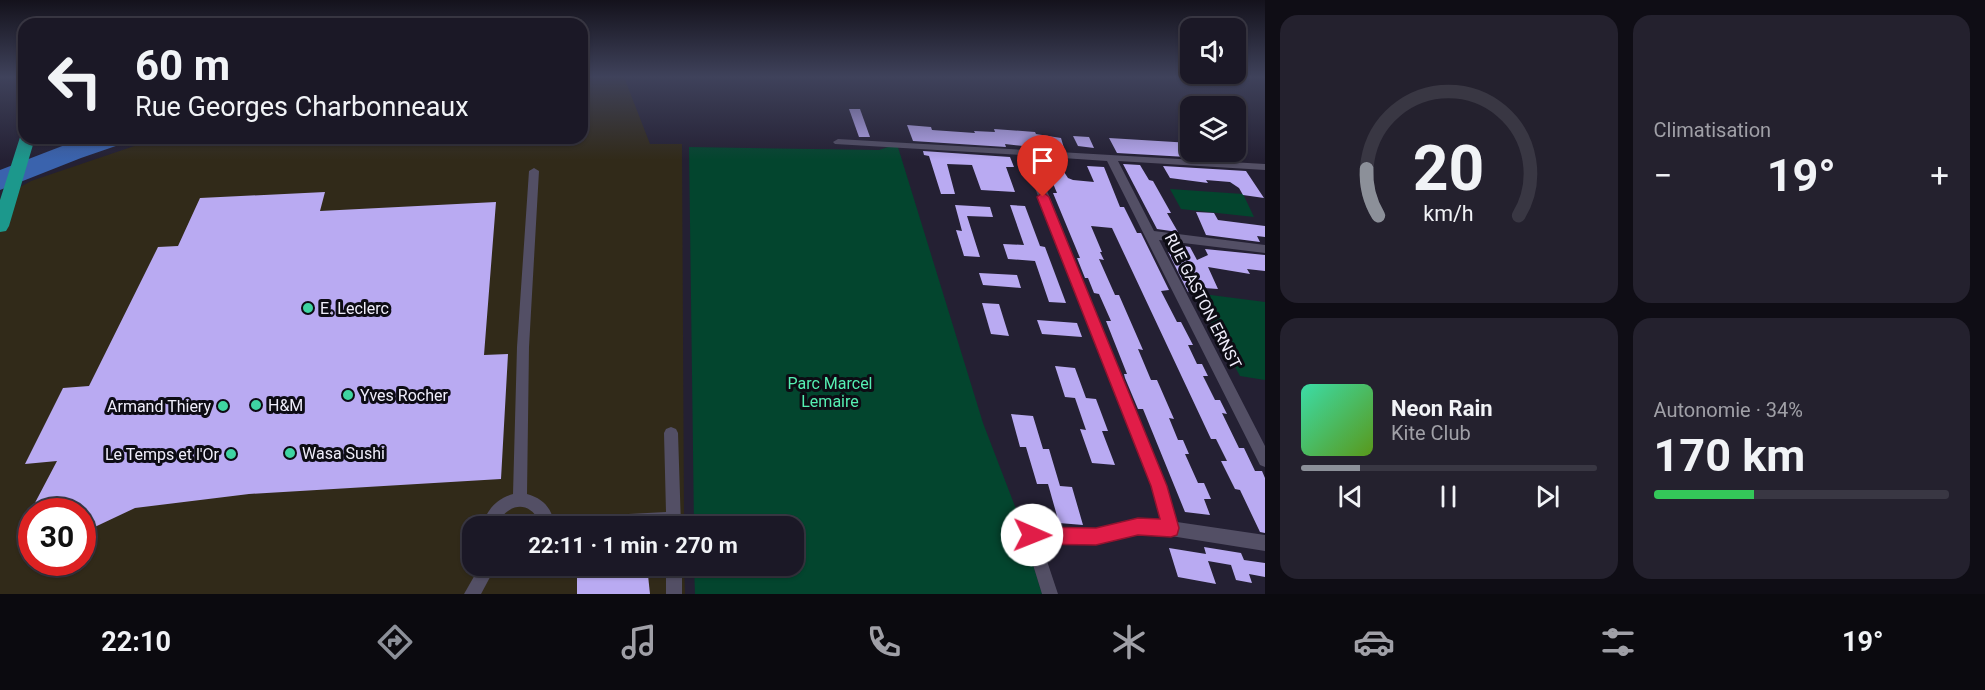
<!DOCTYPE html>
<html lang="fr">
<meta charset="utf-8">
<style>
body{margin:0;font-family:Roboto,sans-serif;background:#24212e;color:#f1f3f6;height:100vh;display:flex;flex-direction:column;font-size:22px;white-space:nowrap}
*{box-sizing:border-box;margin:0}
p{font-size:20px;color:#a0a0a7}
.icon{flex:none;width:33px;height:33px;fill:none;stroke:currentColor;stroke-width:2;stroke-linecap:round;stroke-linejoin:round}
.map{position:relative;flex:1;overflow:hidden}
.panel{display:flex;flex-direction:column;gap:15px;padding:15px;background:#0f0d15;width:720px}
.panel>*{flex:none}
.guide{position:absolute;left:18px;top:18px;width:570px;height:126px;border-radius:18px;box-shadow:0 2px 4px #0004,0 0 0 2px #393743;background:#1b1826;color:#f1f3f6;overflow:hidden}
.buttons{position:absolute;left:1180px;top:18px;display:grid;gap:12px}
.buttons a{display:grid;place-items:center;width:66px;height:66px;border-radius:12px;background:#1b1826;box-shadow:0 2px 4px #0004,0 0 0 2px #393743;font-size:30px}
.speed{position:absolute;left:18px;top:498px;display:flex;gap:12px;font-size:30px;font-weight:700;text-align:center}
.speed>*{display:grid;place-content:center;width:78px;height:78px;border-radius:50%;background:#1b1826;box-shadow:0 2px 4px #0004,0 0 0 2px #393743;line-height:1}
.speed .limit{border:9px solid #d22;background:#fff;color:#111}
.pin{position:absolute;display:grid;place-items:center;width:51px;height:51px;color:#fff;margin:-62px -26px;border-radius:50% 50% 50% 0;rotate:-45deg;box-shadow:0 0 6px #0007}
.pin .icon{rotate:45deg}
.me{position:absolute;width:66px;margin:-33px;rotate:91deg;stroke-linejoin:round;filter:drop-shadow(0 0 4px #0008)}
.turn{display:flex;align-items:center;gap:21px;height:126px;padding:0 18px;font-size:27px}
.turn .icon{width:78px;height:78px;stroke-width:2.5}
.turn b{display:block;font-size:42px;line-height:51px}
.big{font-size:45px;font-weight:700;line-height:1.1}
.panel .tile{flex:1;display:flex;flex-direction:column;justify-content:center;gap:9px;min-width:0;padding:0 21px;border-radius:18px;background:#24212e}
.panel .dial{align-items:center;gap:0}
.dial svg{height:156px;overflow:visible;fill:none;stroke:#393743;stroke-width:7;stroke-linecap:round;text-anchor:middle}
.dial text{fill:#f1f3f6;stroke:none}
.song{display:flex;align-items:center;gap:18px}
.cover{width:72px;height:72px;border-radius:9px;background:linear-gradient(135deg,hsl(160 70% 55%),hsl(90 70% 35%))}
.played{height:6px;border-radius:3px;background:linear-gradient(90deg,#8c9099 20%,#393743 20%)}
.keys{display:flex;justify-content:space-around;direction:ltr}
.heat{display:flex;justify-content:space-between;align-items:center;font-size:33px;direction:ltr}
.charge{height:9px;border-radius:4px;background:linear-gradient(90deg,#34c759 34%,#393743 0)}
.panel .tiles{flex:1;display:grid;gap:15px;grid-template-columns:repeat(2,1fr)}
.trip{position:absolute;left:462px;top:516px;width:342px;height:60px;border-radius:18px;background:#1b1826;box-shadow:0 2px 4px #0004,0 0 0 2px #393743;font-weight:700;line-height:60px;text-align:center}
.tabs{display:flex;height:96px;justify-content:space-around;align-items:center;background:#0b0a0f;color:#a0a0a7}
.tabs .icon{width:42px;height:42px}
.tabs .current{color:#8c9099}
.tabs b{font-size:27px;color:#f1f3f6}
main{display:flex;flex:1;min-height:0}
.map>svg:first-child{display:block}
.commercial{fill:#312a19;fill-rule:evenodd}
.green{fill:#03452e}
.water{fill:#3a63ad}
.building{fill:#b9aaf2}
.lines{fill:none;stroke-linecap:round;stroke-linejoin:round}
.minor{fill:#534f65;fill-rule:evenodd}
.trunk{fill:#1c988c;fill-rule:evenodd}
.route{fill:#e11d48;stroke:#92132f;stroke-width:1.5}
.poi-dot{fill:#3fd4a2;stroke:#0d0c14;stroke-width:2}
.labels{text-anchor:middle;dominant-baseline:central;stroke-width:6;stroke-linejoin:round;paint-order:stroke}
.street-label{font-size:16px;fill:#f0eefb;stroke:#0d0c14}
.poi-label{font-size:16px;fill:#f0eefb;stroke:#0d0c14;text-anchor:start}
.park-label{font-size:16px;fill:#55efb2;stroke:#0d0c14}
</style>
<main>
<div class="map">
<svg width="1265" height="594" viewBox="0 0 1265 594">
<rect width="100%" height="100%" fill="#242033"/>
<path class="commercial" d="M582 77H624L650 144H682L684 526H472V566H684L685 594H0V198L31 181 158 138H582ZM32 512H82V562H32Z"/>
<g class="green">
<path d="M897 144 983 423 1016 509 1042 594H695L694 566H794V526H694L689 147 879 150Z"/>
<path d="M1170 189 1243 194 1254 217 1181 209Z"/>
<path d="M1195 293 1265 302V380L1240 376Z"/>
</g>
<path class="water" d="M83 138H139L81 158 0 190V170Z"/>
<g class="building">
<path d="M849 109H860L870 137H859Z"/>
<path d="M907 125 931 127 932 130 975 133 974 131 995 132 994 129 1035 132 1036 134 1061 138 1064 148 1050 147 1051 149 1005 144 1006 147 913 141Z"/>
<path d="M1073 136 1089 137 1094 148 1078 146Z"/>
<path d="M1109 138 1191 143V152H1233L1239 160 1117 153Z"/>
<path d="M923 151 1010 157 1014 167H1006L1015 192 981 190 972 165 947 164 955 194H941L929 156 924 155Z"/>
<path d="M1036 158 1056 160 1068 178 1073 180 1094 182 1087 166 1104 167 1120 207H1124L1137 233H1141L1169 290 1161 291 1177 322H1181L1193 345H1188L1197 364H1202L1208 376H1203L1215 400H1220L1227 414 1222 413 1239 448H1244L1255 471H1262L1265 478V533L1260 532 1240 490 1235 489 1221 461H1227L1216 439H1211L1112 228 1091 226 1102 252H1100L1104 260 1099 259 1115 295H1119L1143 350 1138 349 1151 380H1157L1174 419 1169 418 1178 440H1183L1189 454H1185L1198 483H1204L1211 499H1204L1210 515 1185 512 1143 409H1138L1125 378 1124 374H1127L1106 321H1111L1099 294 1094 293 1088 278H1085L1077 258H1080L1053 193H1057L1047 169H1043Z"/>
<path d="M1123 164 1140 165 1149 180 1153 181 1171 213H1167L1178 232 1157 229Z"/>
<path d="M1163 166 1246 171 1264 198 1243 195 1239 188 1230 182 1206 180 1208 183 1170 178Z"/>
<path d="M325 192 320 211 496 202 484 355 508 354 501 479 249 494 135 508 82 533V512H32V537H17L57 461 25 464 63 388 89 386 158 247 178 246 200 198Z"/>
<path d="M955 205 990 207 993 217 967 216 980 257 964 256 956 230 962 231Z"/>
<path d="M1010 205 1025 206 1040 246 1045 247 1066 303 1049 302 1035 261 1008 259 1003 244 1024 245Z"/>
<path d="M1196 212 1214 213 1218 220 1265 226V237L1257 236 1260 242 1206 235Z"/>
<path d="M1172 244 1190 247 1197 260 1208 255 1205 249 1265 255V271L1247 269 1250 274 1208 267 1218 289 1204 288 1207 295 1188 292 1168 252 1176 253Z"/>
<path d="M979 273 1017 275 1021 288 983 285Z"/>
<path d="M982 303 999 304 1009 336 991 334Z"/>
<path d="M1037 320 1077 323 1082 337 1042 334Z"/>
<path d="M1055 366 1075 368 1086 398 1096 399 1108 431H1102L1115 465 1092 463 1080 429 1086 430 1075 398 1065 397Z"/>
<path d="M1011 414 1033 416 1043 449H1049L1060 486 1072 487 1083 525 1059 523 1048 484H1037L1026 447H1020Z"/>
<path d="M1204 547 1241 553 1244 560 1265 563V577L1249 574 1252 583 1236 580 1231 565 1208 561 1216 584 1178 577 1169 548 1206 554Z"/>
<path d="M577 566H647L650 594H577Z"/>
</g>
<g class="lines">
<g class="minor">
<path d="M838 139 1265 164V170L1118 161 1154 231 1265 245V253L1159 240 1265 446V467L1260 465 1107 161 1033 156 1166 486 1177 522 1265 535V551L1152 533 1124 537 1096 544 1041 543 1058 594H1042L1018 516 1020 511 1025 509 1030 511 1036 527C1056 528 1078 531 1097 528 1119 525 1139 517 1161 520L1152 486 1022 155 835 144 833 142Z"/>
<path d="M534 168 539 171 529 347 527 494C541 498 549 505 553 518L666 512 664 433 666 429 671 427 676 429 678 433 681 526H541C532 499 507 502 496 526H481C488 510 495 499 513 494L517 347 529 171Z"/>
<path d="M480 566H496L481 594H464Z"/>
<rect x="666" y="566" width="16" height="28"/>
</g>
<path class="trunk" d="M21 134H24V138H35L9 226 6 231 0 232V200Z"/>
</g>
<linearGradient id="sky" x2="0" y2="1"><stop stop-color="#14121c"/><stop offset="0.48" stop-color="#3f425b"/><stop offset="1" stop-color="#3f425b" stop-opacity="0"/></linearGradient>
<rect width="1265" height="160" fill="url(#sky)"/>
<path class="route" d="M1043 192 1049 197 1167 486 1179 528 1177 535 1171 537 1138 535 1096 545 1032 544 1026 541 1023 535 1026 529 1032 527 1096 528 1138 518 1160 519 1151 486 1037 197Z"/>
<g class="poi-dot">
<circle cx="308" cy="308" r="6"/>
<circle cx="348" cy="395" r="6"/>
<circle cx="256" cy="405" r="6"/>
<circle cx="223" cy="406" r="6"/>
<circle cx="290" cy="453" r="6"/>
<circle cx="231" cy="454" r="6"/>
</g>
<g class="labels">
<g class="street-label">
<text transform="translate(1203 301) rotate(63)">RUE GASTON ERNST</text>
</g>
<g class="poi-label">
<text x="320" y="308">E. Leclerc</text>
<text x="360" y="395">Yves Rocher</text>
<text x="268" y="405">H&amp;M</text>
<text x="211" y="406" text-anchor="end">Armand Thiery</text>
<text x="302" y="453">Wasa Sushi</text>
<text x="219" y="454" text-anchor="end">Le Temps et l'Or</text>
</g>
<g class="park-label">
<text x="830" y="383">Parc Marcel<tspan x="830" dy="18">Lemaire</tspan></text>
</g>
</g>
</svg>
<div class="buttons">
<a><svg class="icon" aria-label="sound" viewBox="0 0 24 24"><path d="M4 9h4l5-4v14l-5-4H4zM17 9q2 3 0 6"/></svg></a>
<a><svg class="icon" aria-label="layers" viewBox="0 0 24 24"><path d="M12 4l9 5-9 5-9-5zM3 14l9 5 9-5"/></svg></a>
</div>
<div class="speed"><div class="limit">30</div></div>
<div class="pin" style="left:1043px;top:197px;background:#d93025"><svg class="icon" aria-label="arrive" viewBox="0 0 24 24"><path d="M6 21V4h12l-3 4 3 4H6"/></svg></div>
<svg class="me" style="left:1032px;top:535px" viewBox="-20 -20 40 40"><circle r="19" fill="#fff"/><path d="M0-13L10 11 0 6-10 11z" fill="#e11d48"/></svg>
<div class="trip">22:11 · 1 min · 270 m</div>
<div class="guide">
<div class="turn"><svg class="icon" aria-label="left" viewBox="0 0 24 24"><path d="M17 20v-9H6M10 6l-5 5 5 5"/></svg><div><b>60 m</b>Rue Georges Charbonneaux</div></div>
</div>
</div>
<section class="panel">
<div class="tiles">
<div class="tile dial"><svg viewBox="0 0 100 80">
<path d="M14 69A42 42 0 1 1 86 69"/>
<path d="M14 69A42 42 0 0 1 8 45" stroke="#8c9099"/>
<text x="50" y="56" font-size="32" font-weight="700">20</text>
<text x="50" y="72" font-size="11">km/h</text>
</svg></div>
<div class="tile"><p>Climatisation</p>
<div class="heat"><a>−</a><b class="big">19°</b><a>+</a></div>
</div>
<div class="tile">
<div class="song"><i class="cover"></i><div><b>Neon Rain</b><p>Kite Club</p></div></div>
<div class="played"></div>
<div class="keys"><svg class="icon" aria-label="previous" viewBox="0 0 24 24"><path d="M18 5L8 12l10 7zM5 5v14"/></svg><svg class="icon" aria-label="pause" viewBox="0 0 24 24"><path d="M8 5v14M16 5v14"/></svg><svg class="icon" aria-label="next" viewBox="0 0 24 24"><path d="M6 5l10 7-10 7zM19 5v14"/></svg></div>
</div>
<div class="tile"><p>Autonomie · 34%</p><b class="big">170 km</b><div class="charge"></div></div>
</div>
</section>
</main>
<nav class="tabs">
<b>22:10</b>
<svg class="icon current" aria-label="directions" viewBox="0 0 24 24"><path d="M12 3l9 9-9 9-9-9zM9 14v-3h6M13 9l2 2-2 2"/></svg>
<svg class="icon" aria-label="music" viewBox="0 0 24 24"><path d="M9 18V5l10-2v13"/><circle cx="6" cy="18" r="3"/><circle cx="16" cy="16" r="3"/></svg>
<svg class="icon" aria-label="phone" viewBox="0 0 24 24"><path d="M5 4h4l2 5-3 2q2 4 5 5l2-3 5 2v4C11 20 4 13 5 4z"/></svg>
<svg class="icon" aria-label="climate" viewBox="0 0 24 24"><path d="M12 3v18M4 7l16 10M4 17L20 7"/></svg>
<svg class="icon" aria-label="car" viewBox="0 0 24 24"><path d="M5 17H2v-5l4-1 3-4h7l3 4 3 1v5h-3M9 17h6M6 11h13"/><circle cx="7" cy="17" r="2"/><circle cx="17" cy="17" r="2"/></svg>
<svg class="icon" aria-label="filters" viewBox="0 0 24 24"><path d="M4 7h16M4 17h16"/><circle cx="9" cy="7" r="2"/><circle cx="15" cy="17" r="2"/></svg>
<b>19°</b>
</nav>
